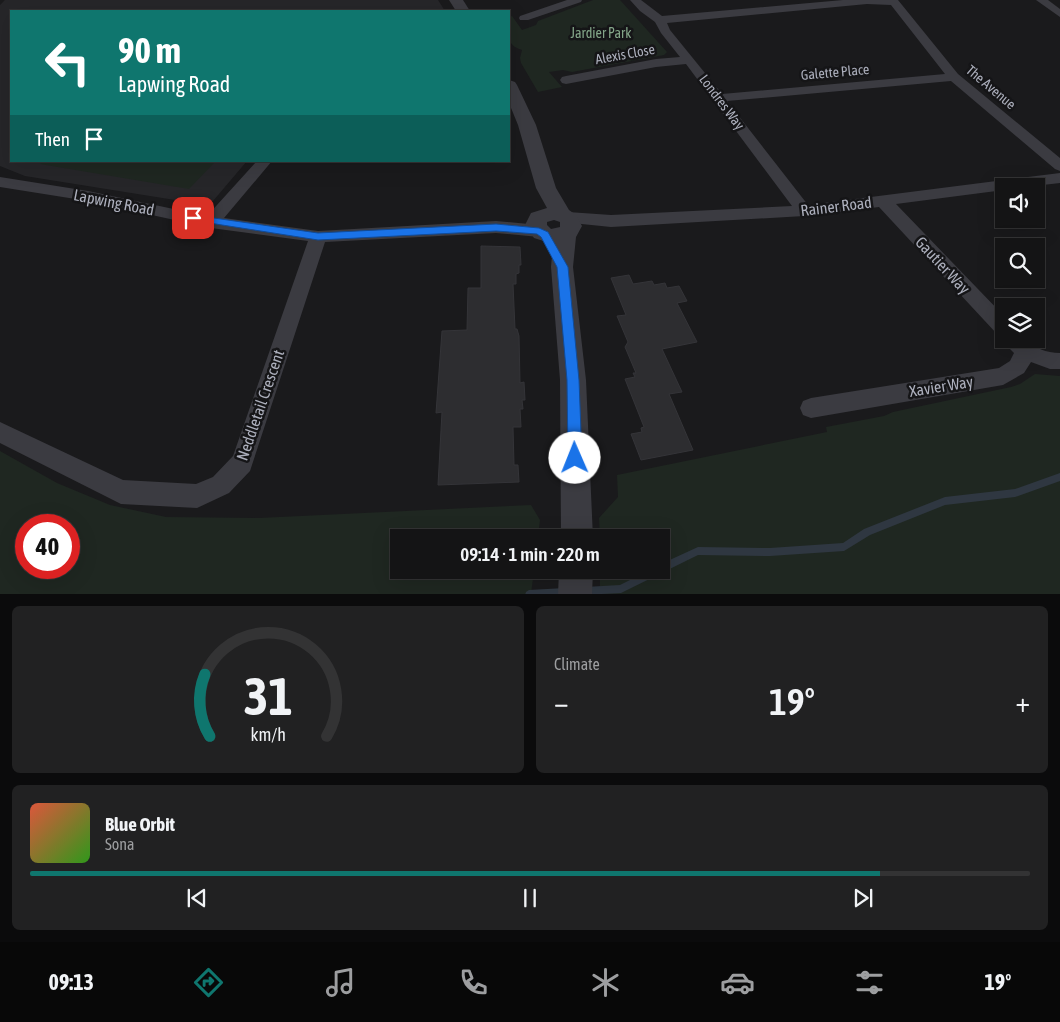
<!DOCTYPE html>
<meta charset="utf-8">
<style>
body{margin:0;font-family:"Asap Condensed",sans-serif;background:#212122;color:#f1f3f6;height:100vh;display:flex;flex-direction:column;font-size:19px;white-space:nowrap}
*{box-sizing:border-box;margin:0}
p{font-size:16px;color:#9d9ea0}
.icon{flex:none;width:28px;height:28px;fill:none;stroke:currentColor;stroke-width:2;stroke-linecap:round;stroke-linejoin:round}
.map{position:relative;height:594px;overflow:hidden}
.drawer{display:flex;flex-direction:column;gap:12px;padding:12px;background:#0b0b0c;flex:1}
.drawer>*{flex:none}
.banner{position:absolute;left:10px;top:10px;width:500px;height:152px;border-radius:0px;box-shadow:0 5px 20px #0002,0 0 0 1px #333334;background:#0f766e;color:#fff;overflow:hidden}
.tools{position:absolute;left:995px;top:178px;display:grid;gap:10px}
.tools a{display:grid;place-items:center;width:50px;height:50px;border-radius:0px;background:#141415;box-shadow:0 5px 20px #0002,0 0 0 1px #333334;font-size:25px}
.speed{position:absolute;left:15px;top:514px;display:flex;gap:10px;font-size:25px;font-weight:700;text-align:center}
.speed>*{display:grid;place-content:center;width:65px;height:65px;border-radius:50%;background:#141415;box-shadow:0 5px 20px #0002,0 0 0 1px #333334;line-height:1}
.speed .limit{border:8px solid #d22;background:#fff;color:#111}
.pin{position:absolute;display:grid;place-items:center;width:42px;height:42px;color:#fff;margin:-21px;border-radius:10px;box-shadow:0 2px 8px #0006}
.me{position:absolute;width:55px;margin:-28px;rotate:359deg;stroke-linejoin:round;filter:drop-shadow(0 0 4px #0008)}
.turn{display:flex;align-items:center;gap:18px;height:105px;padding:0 25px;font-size:22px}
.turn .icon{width:65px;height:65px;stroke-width:2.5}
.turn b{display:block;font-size:35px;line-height:42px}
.then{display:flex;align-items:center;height:48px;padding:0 25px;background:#0003;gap:10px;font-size:19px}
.big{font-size:38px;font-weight:600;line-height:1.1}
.drawer .card{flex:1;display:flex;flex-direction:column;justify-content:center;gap:8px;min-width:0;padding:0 18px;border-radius:8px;background:#212122}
.drawer .dial{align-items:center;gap:0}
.dial svg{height:130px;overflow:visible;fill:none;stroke:#333334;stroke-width:7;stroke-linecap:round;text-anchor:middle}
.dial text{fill:#f1f3f6;stroke:none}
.song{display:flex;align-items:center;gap:15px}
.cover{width:60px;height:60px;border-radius:8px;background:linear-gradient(135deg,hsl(10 70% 55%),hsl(110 70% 35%))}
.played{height:5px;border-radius:2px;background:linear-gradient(90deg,#0f766e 85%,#333334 85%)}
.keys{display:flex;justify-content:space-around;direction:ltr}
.heat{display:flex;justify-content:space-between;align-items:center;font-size:28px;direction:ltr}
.drawer .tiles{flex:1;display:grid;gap:12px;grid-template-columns:1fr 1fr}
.card:last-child{grid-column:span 2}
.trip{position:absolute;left:390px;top:529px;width:280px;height:50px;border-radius:0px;background:#141415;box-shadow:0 5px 20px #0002,0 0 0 1px #333334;font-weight:600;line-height:50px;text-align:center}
.tabs{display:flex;height:80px;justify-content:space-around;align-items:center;background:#080808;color:#9d9ea0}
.tabs .icon{width:35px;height:35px}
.tabs .active{color:#0f766e}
.tabs b{font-size:22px;color:#f1f3f6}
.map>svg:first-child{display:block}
.built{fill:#262629}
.green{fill:#1f2721;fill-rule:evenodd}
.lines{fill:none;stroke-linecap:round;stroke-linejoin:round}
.stream{fill:#2f3741;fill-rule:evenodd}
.building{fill:#2d2d30;stroke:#343438}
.minor{fill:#3b3b41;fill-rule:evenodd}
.tertiary{fill:#3b3b41;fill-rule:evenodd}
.route{fill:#1a73e8;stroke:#114b97}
.labels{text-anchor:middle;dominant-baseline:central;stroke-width:5;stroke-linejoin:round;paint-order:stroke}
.far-park-label{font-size:14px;fill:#84a689;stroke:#151517}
.far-street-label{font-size:14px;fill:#acafbc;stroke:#151517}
.street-label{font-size:16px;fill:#acafbc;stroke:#151517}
</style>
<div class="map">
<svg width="1060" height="595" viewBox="0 0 1060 595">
<rect width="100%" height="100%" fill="#1a1a1c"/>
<path class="built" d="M5 0H438L445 11H11V161H247L213 201 200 204 25 176 0 166V5Z"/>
<g class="green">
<path d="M593 0H620L667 52 664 55 572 72 563 70 549 72 562 87 538 92 521 63 520 58 522 50C504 45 509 32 509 17L512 16 522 30 536 25 538 21Z"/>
<path d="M43 161H216L189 189 40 164Z"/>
<path d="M1035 374 1060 376V594H600V570H661V538L600 537 599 518 618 497 617 475 827 432 826 427 884 416 893 412 1011 387 1020 384Z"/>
<path d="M0 451 57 483 110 505 166 517 259 518 531 505 540 520 538 537 399 538V570H534L531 594H0ZM26 525H69V568H26Z"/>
</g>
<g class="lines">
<g class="stream">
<path d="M1060 473V481L1015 497 945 505 870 535 844 551 770 556 698 555 621 593 583 595 581 591 582 588 585 587 620 585 650 570H661V564L698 547 770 548 843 543 864 529 945 497 1015 489Z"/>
<path d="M565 588 568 589 569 592 568 595H525L526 592 529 590Z"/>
</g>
</g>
<g class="building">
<path d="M481 246 520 247 521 265H519V273L516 274V284H513L515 329H517L519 336 520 383 524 382 525 400H522L523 409H520L521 427H513L514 465H518L519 482 438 485 442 412 436 413 442 331 467 330 468 288H481Z"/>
<path d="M629 275 633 284 652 281 654 285 665 283 667 288 679 286 687 301 677 303 697 342 662 349 682 392 669 394 693 450 641 460 631 434 642 432 641 428 644 427 625 379 635 377 633 373H636L625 347 628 342 617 316 626 315 611 278Z"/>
</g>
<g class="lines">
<g class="minor">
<path d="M567 0H582L581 2 528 20H520L519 18 520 16Z"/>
<path d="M630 0H641L662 16 843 0H898L958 74 1060 158V171L1055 169 951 81 727 101 808 205 1060 173V183L1034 186H1004V190L896 204 1004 316V337L997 334 879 207 804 216 611 227 562 222 560 218 562 214 568 212 611 215 792 206 686 64 656 67 566 84 562 83 560 80 562 77 566 76 656 59 680 57 661 33 655 22 640 11ZM867 4 891 5 945 74 722 94 670 30 667 23Z"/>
<path d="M1036 0H1048L1060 9V17Z"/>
<path d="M257 161H272L224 218 318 231 496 221 539 225 545 227 547 231 545 235 539 237 496 233 325 242 250 471 229 493 197 508 121 504 0 443V422L123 480 196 484 213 477 233 456 308 241 211 228 88 201 0 187V177L88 191 207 216Z"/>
<path d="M1004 338 1026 339C1035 348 1046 353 1060 353V369H1050L1031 362 1024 373 1003 385 811 418 803 415 800 408 803 401 811 398 999 368 1010 361 1014 353 1006 345Z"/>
</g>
<g class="tertiary">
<path d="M449 0H463L470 11H456Z"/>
<path d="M509 80 515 82 517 85 536 125 556 188 569 210 576 215 582 226 576 237 573 267 586 380 593 538H561L560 380 551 267 553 244 534 238 525 225 531 213 547 208 536 188 518 125 509 103ZM554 220 560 222V227L551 229 547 225V222Z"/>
<path d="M559 570H593L592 595H558Z"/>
</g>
</g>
<path class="route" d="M193 215 318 233 496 224 539 228 548 232 568 267 579 380 582 458 580 462 575 464 570 462 568 458 567 380 557 267 541 237 537 234 496 231 318 240 190 220 188 218Z"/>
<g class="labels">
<g class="far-park-label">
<text x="601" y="33">Jardier Park</text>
</g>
<g class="far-street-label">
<text transform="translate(625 54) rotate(-10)">Alexis Close</text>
<text transform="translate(835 72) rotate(-5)">Galette Place</text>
<text transform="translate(991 87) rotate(40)">The Avenue</text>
<text transform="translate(722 102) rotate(53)">Londres Way</text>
</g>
<g class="street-label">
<text transform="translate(114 202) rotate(11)">Lapwing Road</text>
<text transform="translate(836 206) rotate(-7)">Rainer Road</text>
<text transform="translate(943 265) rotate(47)">Gautier Way</text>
<text transform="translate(941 386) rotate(-9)">Xavier Way</text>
<text transform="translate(260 405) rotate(-71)">Neddletail Crescent</text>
</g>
</g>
</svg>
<div class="tools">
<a><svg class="icon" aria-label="sound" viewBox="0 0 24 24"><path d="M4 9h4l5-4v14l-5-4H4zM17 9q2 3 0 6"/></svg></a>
<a><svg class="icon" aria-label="search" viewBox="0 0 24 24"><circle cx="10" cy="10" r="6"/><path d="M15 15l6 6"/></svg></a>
<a><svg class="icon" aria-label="layers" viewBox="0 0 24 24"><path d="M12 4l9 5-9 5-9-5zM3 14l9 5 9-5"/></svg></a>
</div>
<div class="speed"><div class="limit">40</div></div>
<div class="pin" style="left:193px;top:218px;background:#d93025"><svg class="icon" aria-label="arrive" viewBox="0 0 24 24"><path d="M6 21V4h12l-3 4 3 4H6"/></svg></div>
<svg class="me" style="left:575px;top:458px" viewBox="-20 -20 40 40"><circle r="19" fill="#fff"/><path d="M0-13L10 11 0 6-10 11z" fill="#1a73e8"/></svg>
<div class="trip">09:14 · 1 min · 220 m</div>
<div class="banner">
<div class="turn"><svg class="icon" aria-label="left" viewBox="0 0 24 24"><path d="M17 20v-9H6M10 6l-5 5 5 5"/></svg><div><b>90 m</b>Lapwing Road</div></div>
<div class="then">Then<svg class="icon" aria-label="arrive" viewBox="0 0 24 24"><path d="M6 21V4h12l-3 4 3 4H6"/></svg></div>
</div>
</div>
<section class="drawer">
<div class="tiles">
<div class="card dial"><svg viewBox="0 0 100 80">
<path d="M14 69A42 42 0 1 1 86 69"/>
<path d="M14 69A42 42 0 0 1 11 31" stroke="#0f766e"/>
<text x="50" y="56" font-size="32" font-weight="700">31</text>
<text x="50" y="72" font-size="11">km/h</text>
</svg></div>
<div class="card"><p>Climate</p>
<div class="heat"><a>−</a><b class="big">19°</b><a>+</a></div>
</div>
<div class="card">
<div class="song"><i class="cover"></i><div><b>Blue Orbit</b><p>Sona</p></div></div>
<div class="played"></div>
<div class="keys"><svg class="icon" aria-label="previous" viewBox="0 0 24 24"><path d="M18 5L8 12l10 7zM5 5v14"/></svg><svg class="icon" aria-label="pause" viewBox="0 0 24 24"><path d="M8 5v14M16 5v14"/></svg><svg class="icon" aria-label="next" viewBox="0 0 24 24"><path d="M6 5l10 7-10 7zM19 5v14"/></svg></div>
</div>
</div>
</section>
<nav class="tabs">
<b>09:13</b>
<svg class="icon active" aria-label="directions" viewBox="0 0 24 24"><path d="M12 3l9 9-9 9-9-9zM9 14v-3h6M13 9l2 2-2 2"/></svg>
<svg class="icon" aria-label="music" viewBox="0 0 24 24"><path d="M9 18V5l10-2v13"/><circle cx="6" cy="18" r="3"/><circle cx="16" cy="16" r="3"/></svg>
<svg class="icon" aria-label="phone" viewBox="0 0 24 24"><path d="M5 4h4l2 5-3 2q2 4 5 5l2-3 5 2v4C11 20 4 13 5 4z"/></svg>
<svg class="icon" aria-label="climate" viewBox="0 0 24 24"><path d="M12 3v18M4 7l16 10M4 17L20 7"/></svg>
<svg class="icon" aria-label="car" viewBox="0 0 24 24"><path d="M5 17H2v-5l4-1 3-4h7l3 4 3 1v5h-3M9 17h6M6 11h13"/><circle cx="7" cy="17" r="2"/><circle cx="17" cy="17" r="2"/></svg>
<svg class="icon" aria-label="filters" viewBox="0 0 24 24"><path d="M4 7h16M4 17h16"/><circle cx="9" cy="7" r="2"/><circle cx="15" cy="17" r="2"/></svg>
<b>19°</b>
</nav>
